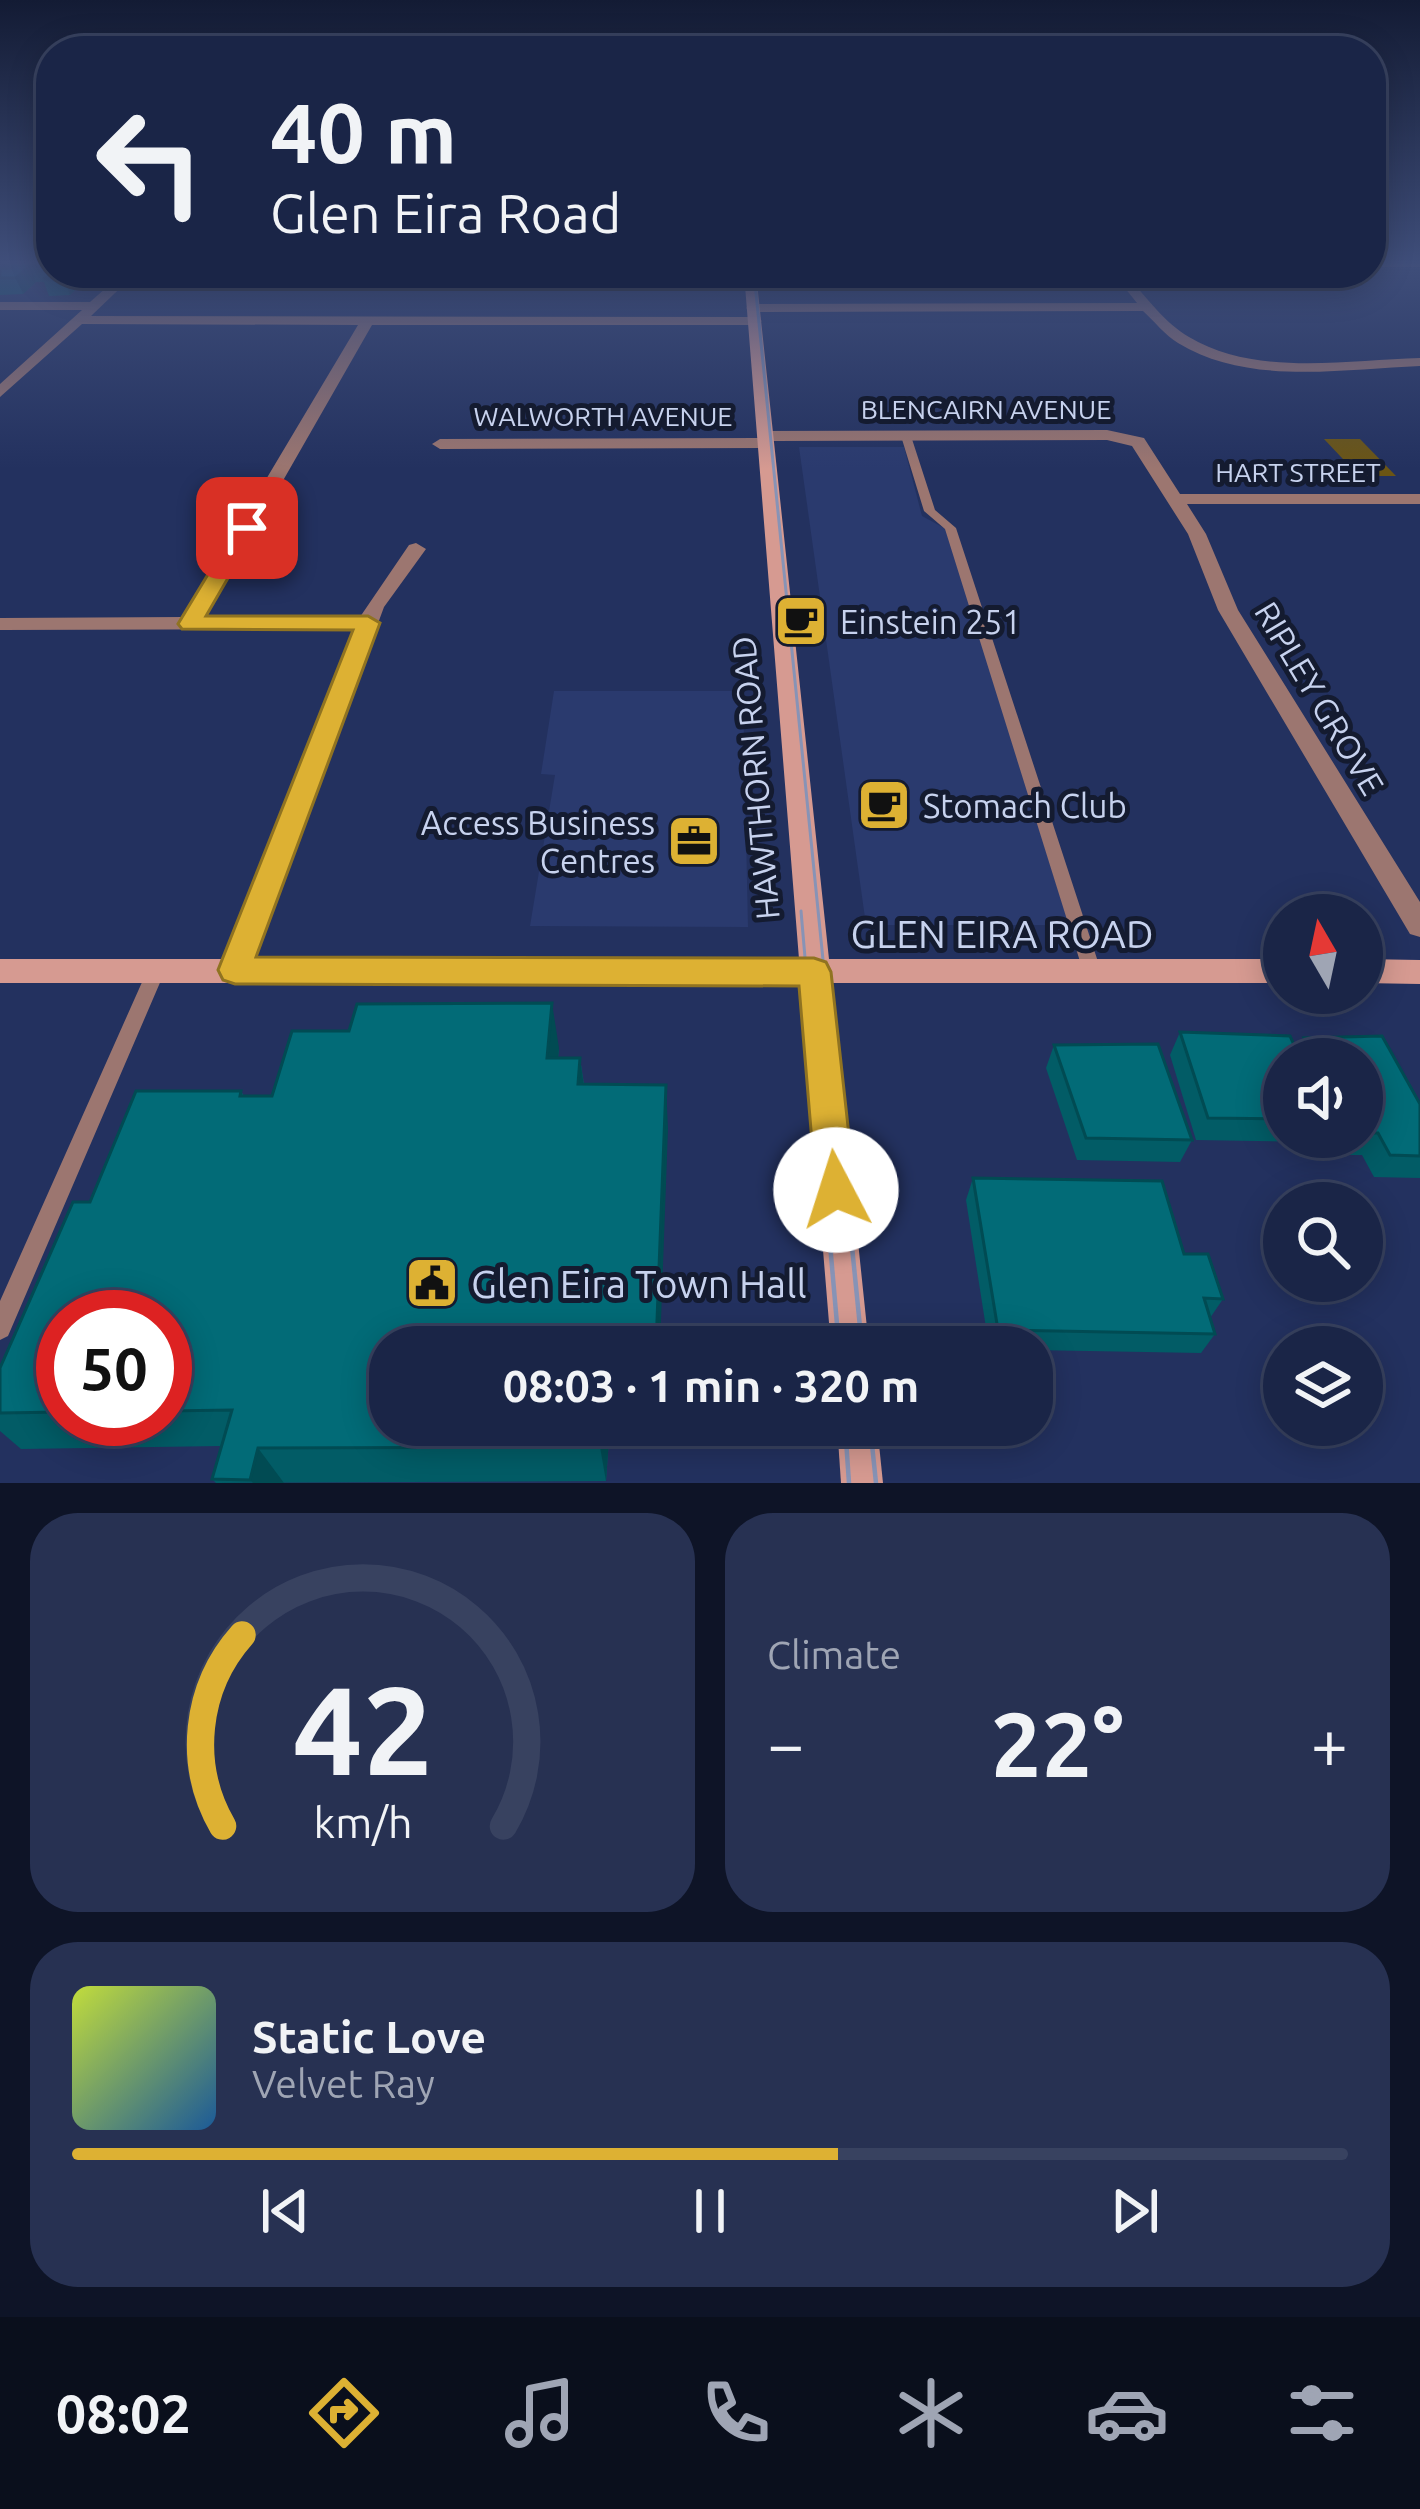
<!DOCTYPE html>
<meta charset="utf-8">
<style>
body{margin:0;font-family:Ubuntu,sans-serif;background:#273152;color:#f1f3f6;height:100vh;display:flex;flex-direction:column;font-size:45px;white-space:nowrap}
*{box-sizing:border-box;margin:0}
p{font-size:39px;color:#9fa5b4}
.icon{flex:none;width:66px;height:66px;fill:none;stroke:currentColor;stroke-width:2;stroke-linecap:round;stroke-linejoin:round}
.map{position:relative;height:1483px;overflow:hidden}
.sheet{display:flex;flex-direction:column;gap:30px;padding:30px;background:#0e1427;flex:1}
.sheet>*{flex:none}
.guide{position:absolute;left:36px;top:36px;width:1350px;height:252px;border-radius:48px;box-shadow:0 6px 30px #0003,0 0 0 3px #384260;background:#1a2547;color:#f1f3f6;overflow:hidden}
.needle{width:78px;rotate:351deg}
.controls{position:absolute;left:1263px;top:894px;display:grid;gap:24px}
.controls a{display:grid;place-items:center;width:120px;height:120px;border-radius:50%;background:#1a2547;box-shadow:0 6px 30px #0003,0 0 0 3px #384260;font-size:60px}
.speed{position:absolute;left:36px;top:1290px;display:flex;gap:24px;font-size:60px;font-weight:700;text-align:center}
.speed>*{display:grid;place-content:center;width:156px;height:156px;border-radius:50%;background:#1a2547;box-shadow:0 6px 30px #0003,0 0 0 3px #384260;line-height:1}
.speed .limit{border:18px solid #d22;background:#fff;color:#111}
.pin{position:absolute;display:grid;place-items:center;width:102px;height:102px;color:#fff;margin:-51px;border-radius:24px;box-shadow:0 6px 18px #0006}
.me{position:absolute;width:132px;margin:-66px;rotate:355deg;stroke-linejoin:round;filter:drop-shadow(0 0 9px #0008)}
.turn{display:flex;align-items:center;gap:42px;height:252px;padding:0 36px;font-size:54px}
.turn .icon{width:156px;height:156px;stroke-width:2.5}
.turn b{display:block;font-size:84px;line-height:102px}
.big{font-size:90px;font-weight:700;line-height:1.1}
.sheet .card{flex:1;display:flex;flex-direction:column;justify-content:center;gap:18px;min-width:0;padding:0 42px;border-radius:48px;background:#273152}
.sheet .dial{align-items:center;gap:0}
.dial svg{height:312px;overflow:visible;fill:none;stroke:#384260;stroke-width:7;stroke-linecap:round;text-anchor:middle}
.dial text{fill:#f1f3f6;stroke:none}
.song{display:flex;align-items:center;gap:36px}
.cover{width:144px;height:144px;border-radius:18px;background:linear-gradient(135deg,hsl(70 70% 55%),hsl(210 70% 35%))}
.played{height:12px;border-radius:6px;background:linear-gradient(90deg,#ddb133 60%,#384260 60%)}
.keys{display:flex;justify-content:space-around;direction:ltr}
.heat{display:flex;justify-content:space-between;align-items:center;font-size:66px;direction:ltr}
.sheet .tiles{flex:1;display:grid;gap:30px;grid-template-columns:1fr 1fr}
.card:last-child{grid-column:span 2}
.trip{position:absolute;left:369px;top:1326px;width:684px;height:120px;border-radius:48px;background:#1a2547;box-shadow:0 6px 30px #0003,0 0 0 3px #384260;font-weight:700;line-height:120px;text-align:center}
.tabs{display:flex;height:192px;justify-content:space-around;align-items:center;background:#0a0f1c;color:#9fa5b4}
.tabs .icon{width:84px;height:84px}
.tabs .selected{color:#ddb133}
.tabs b{font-size:54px;color:#f1f3f6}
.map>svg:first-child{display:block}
.built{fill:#2a3a6e}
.green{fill:#6b5514}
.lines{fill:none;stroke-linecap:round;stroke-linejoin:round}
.lane{fill:#9c7670;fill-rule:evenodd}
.street{fill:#9c7670;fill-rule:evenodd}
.secondary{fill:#d69a91;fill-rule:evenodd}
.tram-far1{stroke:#8793b6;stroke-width:3}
.tram{stroke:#8793b6;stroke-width:4.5}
.wall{fill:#025c66;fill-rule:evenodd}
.shaded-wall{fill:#014b53}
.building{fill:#026b77;stroke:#014b53;stroke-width:3}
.route{fill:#ddb133;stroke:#907321;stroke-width:3}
.labels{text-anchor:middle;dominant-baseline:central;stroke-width:10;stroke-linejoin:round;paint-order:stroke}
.far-street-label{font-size:27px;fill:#c7d2ee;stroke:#141b30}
.poi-label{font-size:33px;fill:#c7d2ee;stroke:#141b30;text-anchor:start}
.street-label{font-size:33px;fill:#c7d2ee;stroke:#141b30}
.near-street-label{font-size:39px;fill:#c7d2ee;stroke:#141b30}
.near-poi-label{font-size:39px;fill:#c7d2ee;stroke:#141b30;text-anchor:start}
</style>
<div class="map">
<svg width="1420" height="1483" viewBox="0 0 1420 1483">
<rect width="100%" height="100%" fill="#23315f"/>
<g class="built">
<path d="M799 447H904L922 516 946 529 1069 925H866Z"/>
<path d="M554 691H743L748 927 530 926 555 775 541 774Z"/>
</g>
<path class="green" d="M1324 439H1360L1396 476H1359Z"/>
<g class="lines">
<g class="lane">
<path d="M906 433 911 436 935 510 956 528 1101 971 1099 976 1092 978 1085 976 1083 971 945 529 924 511 901 436Z"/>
<path d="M156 964 163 966 165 971 8 1336 0 1340V1301L147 971 149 966Z"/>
</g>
<g class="street">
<rect x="1371" y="261" width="49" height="6"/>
<path d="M123 273H136L91 316 755 317 762 321 755 325H372L205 617H360L409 545 416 543 426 549 384 607 250 970 245 978 235 982 225 978 220 970 355 629 0 630V618L184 617 358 325 82 324 0 397V384L82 310H0V302H90Z"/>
<path d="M1119 273H1133L1129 278C1147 298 1165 323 1189 337 1256 377 1346 360 1420 358V366C1342 369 1248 386 1178 343 1165 335 1155 322 1143 311L753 312 746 308 753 304 1137 303 1116 277Z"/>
<path d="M1107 430 1144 438 1180 494H1420V504H1187L1206 534 1238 610 1420 902V937L1410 934 1218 610 1188 534 1132 446 1107 440 773 441 772 447 766 448 440 449 432 444 440 439 758 438 759 432 765 431Z"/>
</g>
<g class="secondary">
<path d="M744 273H756L829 959H1284V983H831L869 1347H831L801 983H0V959H799Z"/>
<path d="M1362 959 1420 960V984L1362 983Z"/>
<path d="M837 1425H877L883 1483H841Z"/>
</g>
<g class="tram-far1">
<path d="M754 273 838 1109"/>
<path d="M801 911 818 1109"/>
</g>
<g class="tram">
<path d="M818 1106 839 1347"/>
<path d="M838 1106 862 1347"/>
<path d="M845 1425 849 1483"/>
<path d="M870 1425 876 1483"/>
</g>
</g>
<g class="wall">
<path d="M51 261V273H92L70 295 49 296 44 282H36L23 294 0 295V268H7L6 266Z"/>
<path d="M1180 1032 1290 1036 1296 1051 1304 1038 1382 1036 1420 1104V1178L1374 1177 1362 1155H1337L1328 1137H1362V1059H1284V1137H1315L1312 1142 1196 1140 1170 1055Z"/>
<path d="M1054 1045 1192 1140 1180 1162 1077 1160 1046 1068Z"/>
<path d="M559 1048 558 1058H580L584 1084 668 1129 390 1347V1425H610L606 1481 216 1483 212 1479 221 1446 21 1449 0 1431V1368L90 1202 241 1091 244 1096H272ZM63 1317H165V1419H63Z"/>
<path d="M973 1178 1184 1254 1223 1299 1210 1318 1215 1334 1201 1353 1032 1350V1347H989L966 1200Z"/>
</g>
<g class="shaded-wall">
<path d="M30 266 36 282 23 294 16 278Z"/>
<path d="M70 273H92L70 295 64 279Z"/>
<path d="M552 1003 559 1048 554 1102 547 1058Z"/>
<path d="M580 1058 586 1102 578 1084Z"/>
<path d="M666 1085 668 1129 660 1347H656Z"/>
<path d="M602 1425H610L606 1481 600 1447Z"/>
<path d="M258 1448 284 1483H253L250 1480Z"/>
</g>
<g class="building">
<path d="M13 261H51V266H30L16 278H0V268H12L6 266Z"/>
<path d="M55 273H70L64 279H43Z"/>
<path d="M552 1003 547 1058H580L578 1084 666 1085 656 1347H390V1425H602L600 1447 258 1448 250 1480 212 1479 232 1410 165 1411V1317H63V1412L0 1413V1368L73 1202H90L136 1091H241L240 1096H272L292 1031H349L357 1004Z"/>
<path d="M1180 1032 1290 1036 1300 1059H1284V1119L1208 1118Z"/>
<path d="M1382 1036 1420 1104V1156L1390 1155 1378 1133H1362V1059H1315L1304 1038Z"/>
<path d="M1158 1044 1192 1140 1086 1138 1054 1045Z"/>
<path d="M973 1178 1162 1181 1184 1254H1208L1223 1299 1204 1298 1215 1334 998 1330Z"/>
</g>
<linearGradient id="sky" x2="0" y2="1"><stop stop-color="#131b34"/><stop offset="0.56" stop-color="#3f4e7a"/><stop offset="1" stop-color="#3f4e7a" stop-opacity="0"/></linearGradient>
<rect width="1420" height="469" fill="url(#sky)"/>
<path class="route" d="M247 521 257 528 206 616H368L380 623 256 957 814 958 826 962 831 972 855 1190 850 1204 836 1209 821 1204 816 1190 799 986 235 984 223 980 218 970 353 630 182 629 178 624 236 528Z"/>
<defs>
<g id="cafe-square" transform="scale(2.7)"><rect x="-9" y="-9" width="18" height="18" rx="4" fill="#ddb133" stroke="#141b30"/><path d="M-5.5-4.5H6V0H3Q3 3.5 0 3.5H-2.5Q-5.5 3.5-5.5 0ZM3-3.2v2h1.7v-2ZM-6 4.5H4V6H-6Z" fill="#111"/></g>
<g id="office-square" transform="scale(2.7)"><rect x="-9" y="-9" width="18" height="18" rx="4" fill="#ddb133" stroke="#141b30"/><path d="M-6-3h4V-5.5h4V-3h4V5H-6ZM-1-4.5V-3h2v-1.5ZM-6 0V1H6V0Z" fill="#111"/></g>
<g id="civic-square" transform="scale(2.7)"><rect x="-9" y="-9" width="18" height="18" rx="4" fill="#ddb133" stroke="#141b30"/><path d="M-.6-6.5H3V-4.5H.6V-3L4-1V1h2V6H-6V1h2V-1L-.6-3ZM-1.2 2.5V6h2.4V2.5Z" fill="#111"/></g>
</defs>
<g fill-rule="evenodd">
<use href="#cafe-square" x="801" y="621"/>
<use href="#cafe-square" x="884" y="805"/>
<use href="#office-square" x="694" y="841"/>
<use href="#civic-square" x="432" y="1283"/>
</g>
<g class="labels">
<g class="far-street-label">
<text x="986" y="409">BLENCAIRN AVENUE</text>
<text x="603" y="416">WALWORTH AVENUE</text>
<text x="1298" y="472">HART STREET</text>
</g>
<g class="poi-label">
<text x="840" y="621">Einstein 251</text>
<text x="923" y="805">Stomach Club</text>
<text x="655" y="822" text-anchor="end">Access Business<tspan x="655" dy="38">Centres</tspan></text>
</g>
<g class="street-label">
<text transform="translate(1320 698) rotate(59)">RIPLEY GROVE</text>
<text transform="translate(755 778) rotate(-95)">HAWTHORN ROAD</text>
</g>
<g class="near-street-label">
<text x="1002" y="933">GLEN EIRA ROAD</text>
</g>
<g class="near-poi-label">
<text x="471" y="1283">Glen Eira Town Hall</text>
</g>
</g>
</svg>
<div class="controls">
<a><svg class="needle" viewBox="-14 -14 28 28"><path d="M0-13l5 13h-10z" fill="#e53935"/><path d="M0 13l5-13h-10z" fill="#9fa5b4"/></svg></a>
<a><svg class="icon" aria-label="sound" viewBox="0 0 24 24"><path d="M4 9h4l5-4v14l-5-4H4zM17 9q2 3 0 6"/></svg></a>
<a><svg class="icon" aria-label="search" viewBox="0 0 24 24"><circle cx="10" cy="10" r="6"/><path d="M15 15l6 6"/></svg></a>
<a><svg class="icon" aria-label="layers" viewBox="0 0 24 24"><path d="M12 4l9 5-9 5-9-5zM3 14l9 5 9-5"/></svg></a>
</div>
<div class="speed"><div class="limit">50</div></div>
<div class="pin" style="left:247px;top:528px;background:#d93025"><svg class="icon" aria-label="arrive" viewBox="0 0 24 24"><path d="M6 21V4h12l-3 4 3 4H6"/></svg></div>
<svg class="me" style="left:836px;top:1190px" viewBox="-20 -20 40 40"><circle r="19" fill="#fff"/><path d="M0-13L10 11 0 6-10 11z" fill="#ddb133"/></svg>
<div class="trip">08:03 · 1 min · 320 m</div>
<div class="guide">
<div class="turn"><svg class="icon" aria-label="left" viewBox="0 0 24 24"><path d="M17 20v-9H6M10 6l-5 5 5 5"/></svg><div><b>40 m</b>Glen Eira Road</div></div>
</div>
</div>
<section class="sheet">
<div class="tiles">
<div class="card dial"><svg viewBox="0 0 100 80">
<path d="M14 69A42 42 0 1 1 86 69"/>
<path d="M14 69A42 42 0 0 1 19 20" stroke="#ddb133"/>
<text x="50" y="56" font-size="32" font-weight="700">42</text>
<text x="50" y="72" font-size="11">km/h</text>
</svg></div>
<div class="card"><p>Climate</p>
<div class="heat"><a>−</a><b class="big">22°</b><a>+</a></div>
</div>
<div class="card">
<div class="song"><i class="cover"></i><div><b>Static Love</b><p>Velvet Ray</p></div></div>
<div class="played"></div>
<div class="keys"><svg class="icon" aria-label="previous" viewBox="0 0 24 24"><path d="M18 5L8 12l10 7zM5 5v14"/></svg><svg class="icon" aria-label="pause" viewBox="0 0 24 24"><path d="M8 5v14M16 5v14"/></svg><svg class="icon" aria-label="next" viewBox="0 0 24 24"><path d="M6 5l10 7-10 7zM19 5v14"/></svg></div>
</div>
</div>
</section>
<nav class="tabs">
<b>08:02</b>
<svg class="icon selected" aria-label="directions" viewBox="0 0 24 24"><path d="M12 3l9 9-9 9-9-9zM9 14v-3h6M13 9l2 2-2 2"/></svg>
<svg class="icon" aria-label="music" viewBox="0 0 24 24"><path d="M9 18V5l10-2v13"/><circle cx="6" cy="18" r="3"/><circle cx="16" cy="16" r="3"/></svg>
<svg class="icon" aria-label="phone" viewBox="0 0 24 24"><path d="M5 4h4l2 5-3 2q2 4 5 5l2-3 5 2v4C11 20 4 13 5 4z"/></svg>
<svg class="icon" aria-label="climate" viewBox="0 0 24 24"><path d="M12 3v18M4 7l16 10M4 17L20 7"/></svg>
<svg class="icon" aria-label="car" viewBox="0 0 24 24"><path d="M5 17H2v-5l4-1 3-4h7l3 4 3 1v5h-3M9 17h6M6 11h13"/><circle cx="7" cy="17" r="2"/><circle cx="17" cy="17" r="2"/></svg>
<svg class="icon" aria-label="filters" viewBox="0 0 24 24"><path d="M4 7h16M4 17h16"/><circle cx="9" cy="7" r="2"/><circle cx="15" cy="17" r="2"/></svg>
</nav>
